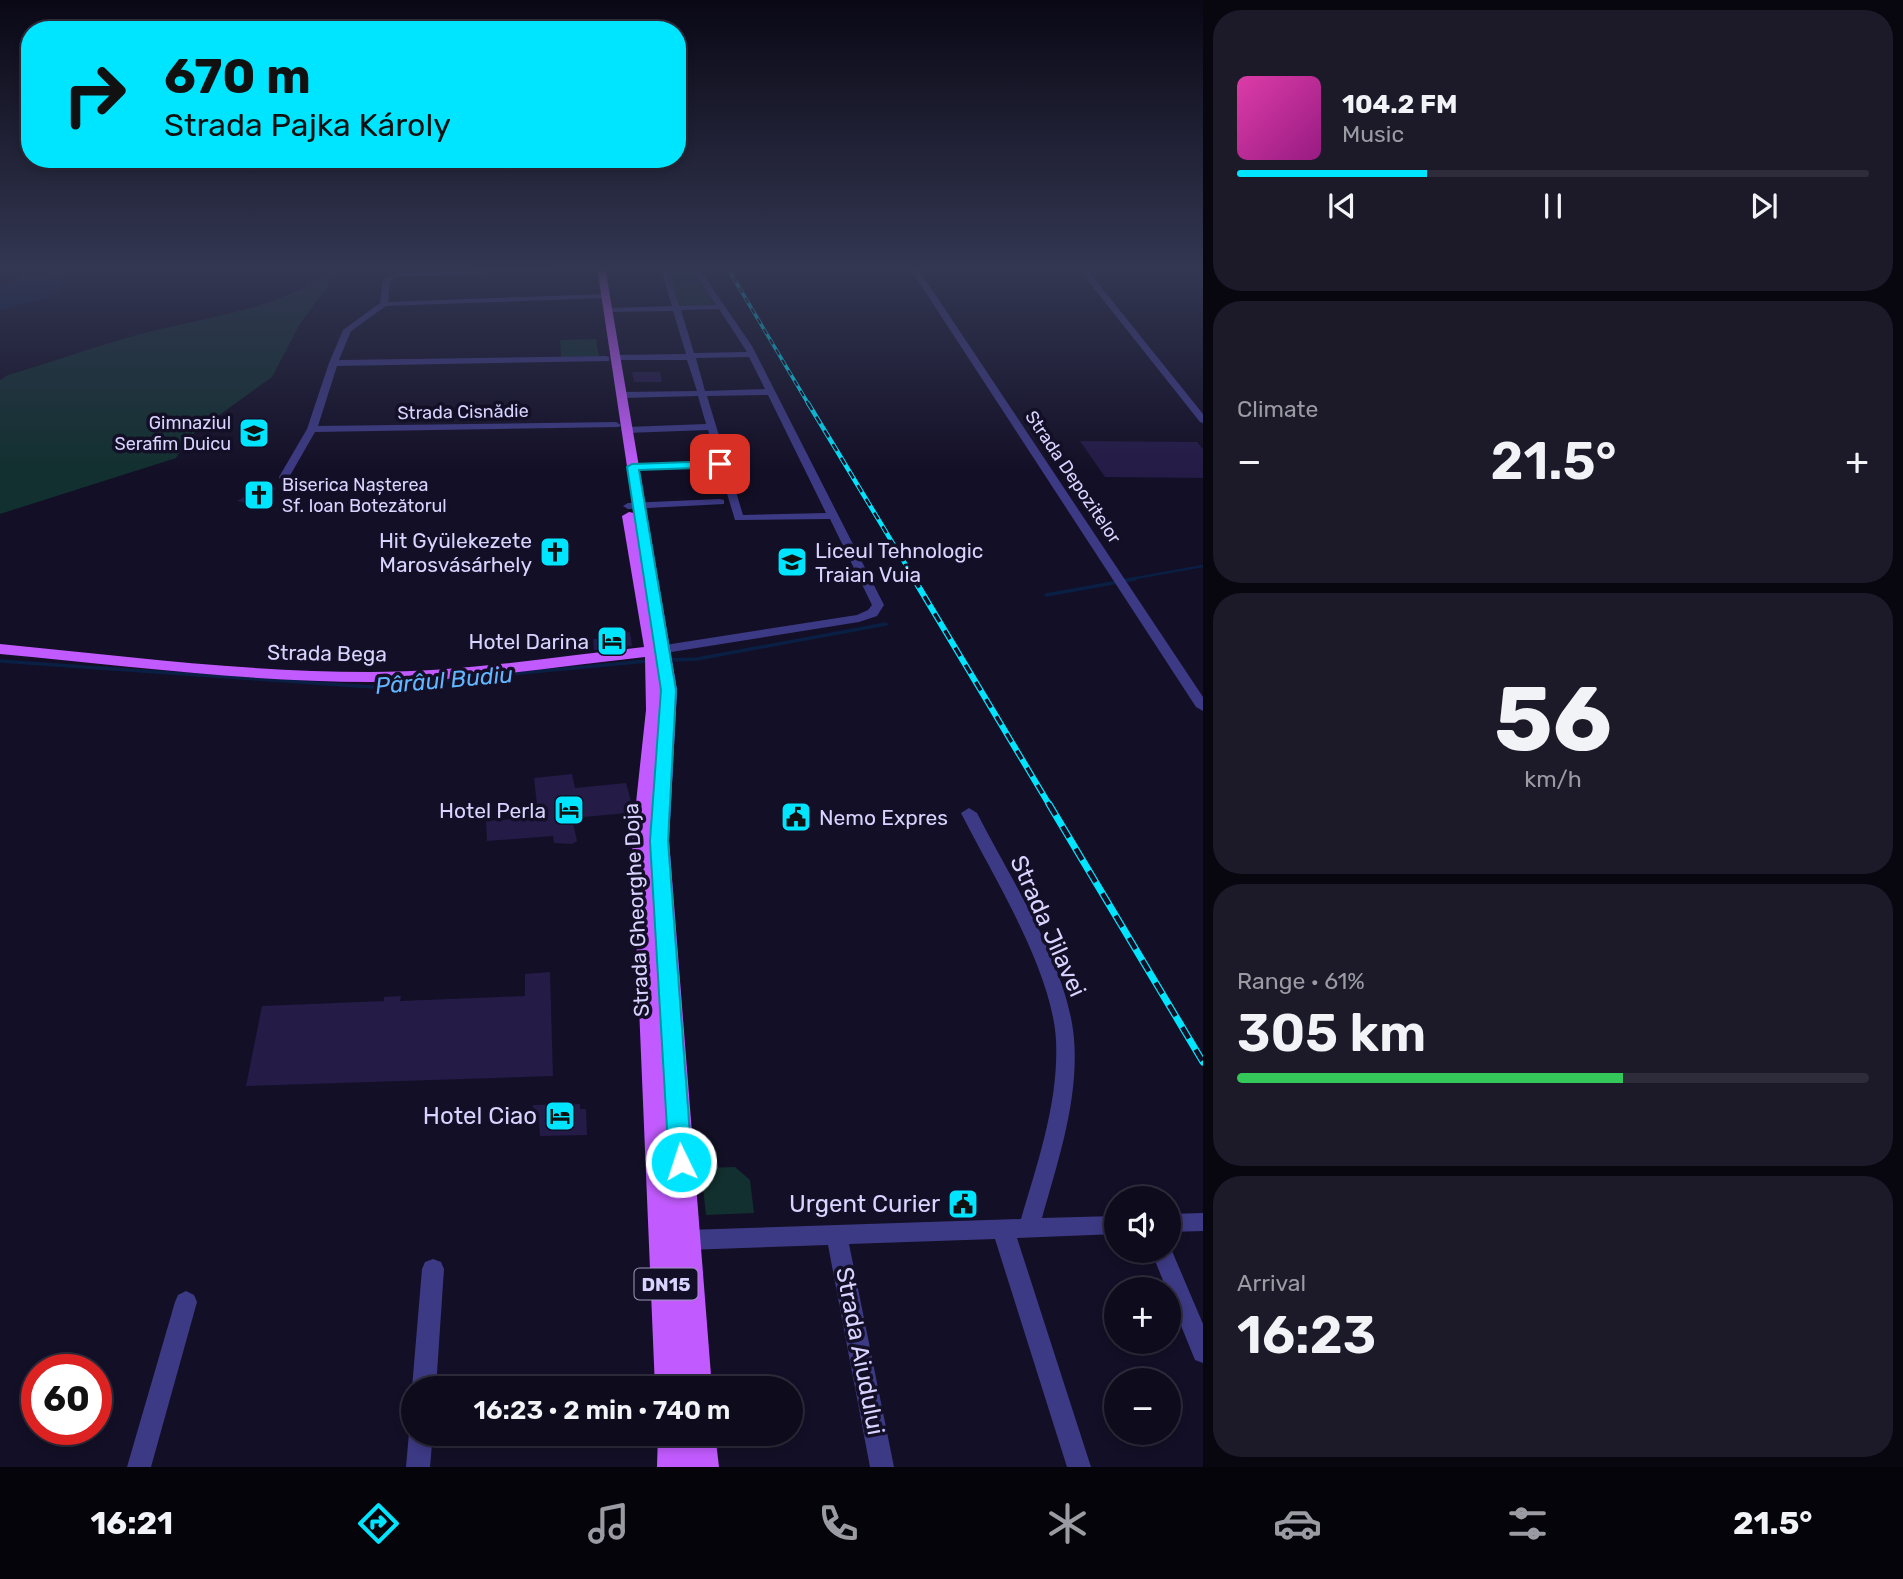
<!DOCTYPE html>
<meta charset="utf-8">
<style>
body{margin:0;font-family:Rubik,sans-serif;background:#1c1929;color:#f1f3f6;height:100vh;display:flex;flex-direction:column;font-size:26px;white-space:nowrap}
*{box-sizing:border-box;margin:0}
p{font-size:23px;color:#9b9ba3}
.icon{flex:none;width:38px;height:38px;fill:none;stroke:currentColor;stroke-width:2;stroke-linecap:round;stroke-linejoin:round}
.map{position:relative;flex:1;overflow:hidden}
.drawer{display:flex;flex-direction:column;gap:10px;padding:10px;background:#08060f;width:700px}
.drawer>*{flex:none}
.guide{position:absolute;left:21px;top:21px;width:665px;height:147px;border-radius:28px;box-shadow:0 4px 10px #0003,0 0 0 2px #2e2b3b;background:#00e5ff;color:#111;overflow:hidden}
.tools{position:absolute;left:1104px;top:1186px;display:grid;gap:14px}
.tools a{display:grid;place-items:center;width:77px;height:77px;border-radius:50%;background:#0e0b1c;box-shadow:0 4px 10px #0003,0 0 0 2px #2e2b3b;font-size:35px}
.speed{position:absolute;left:21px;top:1354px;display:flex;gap:14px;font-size:35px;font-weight:700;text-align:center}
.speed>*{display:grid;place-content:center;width:91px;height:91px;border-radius:50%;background:#0e0b1c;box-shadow:0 4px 10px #0003,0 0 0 2px #2e2b3b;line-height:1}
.speed .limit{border:10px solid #d22;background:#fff;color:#111}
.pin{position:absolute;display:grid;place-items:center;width:60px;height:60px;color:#fff;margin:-30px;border-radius:14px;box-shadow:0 4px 10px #0006}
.me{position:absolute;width:77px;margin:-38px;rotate:356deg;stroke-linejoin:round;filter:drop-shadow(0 0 5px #0008)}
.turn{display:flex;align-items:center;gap:24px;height:147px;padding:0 28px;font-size:32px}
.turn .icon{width:91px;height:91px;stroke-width:2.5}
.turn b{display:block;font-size:49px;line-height:60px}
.big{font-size:52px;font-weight:600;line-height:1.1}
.drawer .tile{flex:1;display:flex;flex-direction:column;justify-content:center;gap:10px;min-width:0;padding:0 24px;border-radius:28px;background:#1c1929}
.drawer .dial{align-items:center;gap:0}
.dial b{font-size:91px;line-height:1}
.song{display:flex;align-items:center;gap:21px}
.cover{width:84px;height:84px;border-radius:10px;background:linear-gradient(135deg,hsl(320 70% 55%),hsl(310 70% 35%))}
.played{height:7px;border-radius:4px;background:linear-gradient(90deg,#00e5ff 30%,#2e2b3b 30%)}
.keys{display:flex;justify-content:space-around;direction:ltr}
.heat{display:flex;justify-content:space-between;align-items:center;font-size:38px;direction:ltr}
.charge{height:10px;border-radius:5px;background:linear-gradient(90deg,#34c759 61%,#2e2b3b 0)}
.trip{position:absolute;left:401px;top:1376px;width:402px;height:70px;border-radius:35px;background:#0e0b1c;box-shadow:0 4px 10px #0003,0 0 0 2px #2e2b3b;font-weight:600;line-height:70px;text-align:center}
.dock{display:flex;height:112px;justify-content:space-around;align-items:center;background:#06040b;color:#9b9ba3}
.dock .icon{width:49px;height:49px}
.dock .selected{color:#00e5ff}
.dock b{font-size:32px;color:#f1f3f6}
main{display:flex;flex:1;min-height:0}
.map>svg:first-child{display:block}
.green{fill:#12302f}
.water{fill:#0a1f44}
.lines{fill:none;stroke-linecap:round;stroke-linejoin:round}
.stream-far1{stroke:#0a1f44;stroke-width:2.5}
.stream{stroke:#0a1f44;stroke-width:3.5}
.building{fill:#241b47}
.minor{fill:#3d3a85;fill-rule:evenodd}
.major{fill:#c25bff;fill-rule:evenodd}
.rail-far3-casing{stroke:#00e5ff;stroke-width:3.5}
.rail-far2-casing{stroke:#00e5ff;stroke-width:4.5}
.rail-far1-casing{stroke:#00e5ff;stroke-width:6}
.rail-casing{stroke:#00e5ff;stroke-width:7}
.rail-far3{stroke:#130f26;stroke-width:2;stroke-dasharray:6;stroke-linecap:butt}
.rail-far2{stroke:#130f26;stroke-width:2.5;stroke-dasharray:8;stroke-linecap:butt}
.rail-far1{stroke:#130f26;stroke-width:3.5;stroke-dasharray:10;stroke-linecap:butt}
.rail{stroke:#130f26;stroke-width:4.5;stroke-dasharray:13;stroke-linecap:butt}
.route{fill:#00e5ff;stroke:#0095a6;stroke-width:2}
.labels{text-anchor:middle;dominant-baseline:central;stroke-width:7;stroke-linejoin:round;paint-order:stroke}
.far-street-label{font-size:18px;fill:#d9d4ff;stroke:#130f26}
.far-poi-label{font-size:18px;fill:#d9d4ff;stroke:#130f26;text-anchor:end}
.shield{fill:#130f26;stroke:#9e99be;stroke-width:2}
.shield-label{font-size:19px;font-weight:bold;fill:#d9d4ff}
.poi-label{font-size:21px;fill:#d9d4ff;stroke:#130f26;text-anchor:end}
.street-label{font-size:21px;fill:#d9d4ff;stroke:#130f26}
.water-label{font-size:23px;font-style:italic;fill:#62b6ff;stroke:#130f26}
.near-street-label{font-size:24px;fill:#d9d4ff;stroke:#130f26}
.near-poi-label{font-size:24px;fill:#d9d4ff;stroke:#130f26;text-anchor:end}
</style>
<main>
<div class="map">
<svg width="1203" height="1467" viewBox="0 0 1203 1467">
<rect width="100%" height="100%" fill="#130f26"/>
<g class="green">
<path d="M336 267H341L300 324 272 377 189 437 176 458 0 514V380L8 375C57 361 106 342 156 330 217 315 286 307 336 267Z"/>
<path d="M666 267H690L715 305 678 306Z"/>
<path d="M596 339 599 356 561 357 560 340Z"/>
<path d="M735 1167 750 1180 754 1213 706 1215 701 1168Z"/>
</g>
<path class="water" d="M65 267 95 269 98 273 54 278 61 281V292L50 294 54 296 0 310V286L13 283 23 274Z"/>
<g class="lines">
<path class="stream-far1" d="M1125 580 1203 566"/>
<g class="stream">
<path d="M1046 595 1135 579"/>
<path d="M668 660 697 659 886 624"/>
<path d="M0 661 372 687 647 661"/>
</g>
</g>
<g class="building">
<path d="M632 372H660L662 382H634Z"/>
<path d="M1080 441 1197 442 1203 449V478L1105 477Z"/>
<path d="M262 487 276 488 264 497 265 501 251 504 237 501Z"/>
<path d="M630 632 632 646 594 650 593 639 616 638V633Z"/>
<path d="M572 774 575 788 626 783 632 805H625L627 813 572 818 577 841 572 844 554 843 553 836 487 841 486 821 513 819 512 807 537 805 534 778Z"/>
<path d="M550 972 553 1076 246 1086 262 1006 384 1001V997L401 996 400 1001 525 996V974Z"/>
<path d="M580 1104V1109H586L587 1135 540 1136 539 1122H533V1105Z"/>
</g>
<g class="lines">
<g class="minor">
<path d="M561 267 597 268 593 270 397 277 390 281 388 302 606 294 610 296 606 298 386 306 351 331 339 360 606 356 609 357V361L337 366 318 426 616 422 621 425 619 427 315 432 288 479H280L279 477 307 429 329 363 343 330 380 303 383 278 396 273Z"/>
<path d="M598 267H668L679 306 716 305 690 267H698L752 346 884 605 877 616 859 622 665 653 660 652 659 649 660 646 665 645 857 615 868 610 872 605 830 519 735 520 719 467 628 469V465L632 464 717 461 708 430 626 433 621 430 626 427 706 424 698 396 621 398 617 395 621 392 697 391 687 360H611L610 358 614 355 686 354 673 311 609 312 605 310 609 308 672 306 661 270 601 271ZM719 309 747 352 694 353 681 310ZM749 357 765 389 705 391 696 358ZM768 395 826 513 743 515 707 396Z"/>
<path d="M909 267H917L1203 697V711L1196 707Z"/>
<path d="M1077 267H1085L1203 414V423L1200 422Z"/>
<path d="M720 499 724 500V504L628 509 623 506 628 503Z"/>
<path d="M969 808 977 813C1010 878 1068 966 1074 1039 1079 1099 1058 1161 1042 1218L1116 1216V1234L1017 1238 1091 1467H1067L995 1239 849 1244 894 1467H870L828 1245 686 1250 678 1247 675 1240 678 1233 686 1230 1021 1219C1038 1161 1059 1101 1056 1040 1052 970 993 876 961 813Z"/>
<path d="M1203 1213V1231L1169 1232V1214Z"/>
<path d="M1169 1244 1203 1324V1363L1195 1360 1169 1296V1290H1167L1151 1251H1169Z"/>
<path d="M433 1259 441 1262 444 1269 436 1388H413V1390L412 1388 422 1269 425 1262Z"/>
<path d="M186 1291 194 1295 197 1302 151 1467H127L175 1302 178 1295Z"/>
<path d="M412 1424 413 1433H433L430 1467H406L409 1433Z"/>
</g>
<g class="major">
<path d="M597 267H605L677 690 669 840 712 1388H655L632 840 646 710 645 657C553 667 462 682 370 682 246 682 123 665 0 654V644C123 656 246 672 370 672 462 672 553 657 644 647L622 516 629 512 634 513Z"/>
<path d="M658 1433H715L719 1467H657Z"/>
</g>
<g class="rail-far3-casing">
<path id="rail-far3" d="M727 267 809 405"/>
</g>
<g class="rail-far2-casing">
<path id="rail-far2" d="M808 403 915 580"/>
</g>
<g class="rail-far1-casing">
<path id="rail-far1" d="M914 579 1050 806"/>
</g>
<g class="rail-casing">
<path id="rail" d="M1049 804 1203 1062"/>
</g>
<use href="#rail-far3" class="rail-far3"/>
<use href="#rail-far2" class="rail-far2"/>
<use href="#rail-far1" class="rail-far1"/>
<use href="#rail" class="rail"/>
</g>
<linearGradient id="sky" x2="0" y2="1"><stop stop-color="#0a0815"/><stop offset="0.57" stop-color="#333752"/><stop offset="1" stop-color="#333752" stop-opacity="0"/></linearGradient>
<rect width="1203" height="472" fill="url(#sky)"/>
<path class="route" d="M720 461 726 464 725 467 639 470 676 690 668 841 692 1162 689 1169 681 1172 672 1169 669 1162 650 841 661 690 627 467 632 464Z"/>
<defs>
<g id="school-square" transform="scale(1.575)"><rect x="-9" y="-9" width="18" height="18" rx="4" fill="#00e5ff" stroke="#130f26"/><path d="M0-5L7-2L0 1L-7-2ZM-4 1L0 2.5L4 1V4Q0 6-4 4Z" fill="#111"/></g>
<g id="church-square" transform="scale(1.575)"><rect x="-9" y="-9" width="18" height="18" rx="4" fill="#00e5ff" stroke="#130f26"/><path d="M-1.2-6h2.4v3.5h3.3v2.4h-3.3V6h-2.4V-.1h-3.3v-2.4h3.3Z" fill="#111"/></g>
<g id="hotel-square" transform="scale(1.575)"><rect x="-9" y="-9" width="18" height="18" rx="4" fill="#00e5ff" stroke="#130f26"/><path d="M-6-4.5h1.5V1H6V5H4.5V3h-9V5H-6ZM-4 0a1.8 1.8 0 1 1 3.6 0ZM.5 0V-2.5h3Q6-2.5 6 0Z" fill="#111"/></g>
<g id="civic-square" transform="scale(1.575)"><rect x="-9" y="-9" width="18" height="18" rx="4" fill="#00e5ff" stroke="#130f26"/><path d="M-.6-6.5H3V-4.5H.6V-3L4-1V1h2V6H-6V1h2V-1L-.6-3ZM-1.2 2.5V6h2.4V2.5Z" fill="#111"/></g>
</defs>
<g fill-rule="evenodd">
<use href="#school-square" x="254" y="433"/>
<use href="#church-square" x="259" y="495"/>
<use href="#church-square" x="555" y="552"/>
<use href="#school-square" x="792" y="562"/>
<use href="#hotel-square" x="612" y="641"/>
<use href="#hotel-square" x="569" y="810"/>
<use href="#civic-square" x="796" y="817"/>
<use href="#hotel-square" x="560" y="1116"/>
<use href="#civic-square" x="963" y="1204"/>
</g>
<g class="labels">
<g class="far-street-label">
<text transform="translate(463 412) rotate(-1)">Strada Cisnădie</text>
<text transform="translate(1073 477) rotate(56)">Strada Depozitelor</text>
</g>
<g class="far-poi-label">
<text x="231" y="423">Gimnaziul<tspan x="231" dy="21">Serafim Duicu</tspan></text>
<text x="282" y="485" text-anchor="start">Biserica Nașterea<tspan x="282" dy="21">Sf. Ioan Botezătorul</tspan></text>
</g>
<rect class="shield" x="634.5" y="1268.5" width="63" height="31" rx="5"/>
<g class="shield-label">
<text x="666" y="1284">DN15</text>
</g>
<g class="poi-label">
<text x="532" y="540">Hit Gyülekezete<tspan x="532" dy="24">Marosvásárhely</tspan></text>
<text x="815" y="550" text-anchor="start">Liceul Tehnologic<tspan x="815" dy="24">Traian Vuia</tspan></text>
<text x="589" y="641">Hotel Darina</text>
<text x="546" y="810">Hotel Perla</text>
<text x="819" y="817" text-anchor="start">Nemo Expres</text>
</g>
<g class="street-label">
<text transform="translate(327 653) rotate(1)">Strada Bega</text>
<text transform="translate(636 910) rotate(-93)">Strada Gheorghe Doja</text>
</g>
<g class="water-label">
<text transform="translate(444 680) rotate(-5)">Pârâul Budiu</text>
</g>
<g class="near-street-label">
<text transform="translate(1048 926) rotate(66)">Strada Jilavei</text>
<text transform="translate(860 1351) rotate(79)">Strada Aiudului</text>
</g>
<g class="near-poi-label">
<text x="537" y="1116">Hotel Ciao</text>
<text x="940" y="1204">Urgent Curier</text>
</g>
</g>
</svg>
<div class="tools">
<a><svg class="icon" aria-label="sound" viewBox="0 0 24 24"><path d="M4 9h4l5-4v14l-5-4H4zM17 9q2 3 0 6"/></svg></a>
<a>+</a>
<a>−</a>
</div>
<div class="speed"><div class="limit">60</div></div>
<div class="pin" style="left:720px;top:464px;background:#d93025"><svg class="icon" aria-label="arrive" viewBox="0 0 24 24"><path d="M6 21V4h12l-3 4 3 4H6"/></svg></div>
<svg class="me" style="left:681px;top:1162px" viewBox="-20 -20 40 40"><circle r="17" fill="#00e5ff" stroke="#fff" stroke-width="3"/><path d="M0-11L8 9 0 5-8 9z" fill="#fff"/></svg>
<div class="trip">16:23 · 2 min · 740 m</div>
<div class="guide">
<div class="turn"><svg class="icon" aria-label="right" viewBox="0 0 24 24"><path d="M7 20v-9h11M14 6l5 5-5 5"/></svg><div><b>670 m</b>Strada Pajka Károly</div></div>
</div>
</div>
<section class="drawer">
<div class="tile">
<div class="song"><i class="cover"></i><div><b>104.2 FM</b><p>Music</p></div></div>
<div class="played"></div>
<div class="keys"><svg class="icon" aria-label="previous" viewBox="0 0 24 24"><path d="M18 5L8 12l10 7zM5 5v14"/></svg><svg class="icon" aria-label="pause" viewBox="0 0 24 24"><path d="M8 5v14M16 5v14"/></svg><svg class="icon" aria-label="next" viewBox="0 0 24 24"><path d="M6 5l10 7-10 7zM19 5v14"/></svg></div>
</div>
<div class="tile"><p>Climate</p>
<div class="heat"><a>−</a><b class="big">21.5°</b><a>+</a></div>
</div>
<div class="tile dial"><b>56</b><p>km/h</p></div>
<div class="tile"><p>Range · 61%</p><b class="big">305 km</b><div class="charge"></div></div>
<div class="tile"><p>Arrival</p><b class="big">16:23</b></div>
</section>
</main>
<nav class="dock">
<b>16:21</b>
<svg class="icon selected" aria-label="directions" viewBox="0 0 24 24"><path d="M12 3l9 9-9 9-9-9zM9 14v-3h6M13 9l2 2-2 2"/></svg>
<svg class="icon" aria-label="music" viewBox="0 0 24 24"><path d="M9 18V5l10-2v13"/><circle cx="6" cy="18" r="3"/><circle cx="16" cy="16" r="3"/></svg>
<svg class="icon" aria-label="phone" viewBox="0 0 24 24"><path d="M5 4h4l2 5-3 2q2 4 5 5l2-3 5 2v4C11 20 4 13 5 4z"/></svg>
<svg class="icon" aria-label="climate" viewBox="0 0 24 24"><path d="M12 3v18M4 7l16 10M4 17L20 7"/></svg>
<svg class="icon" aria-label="car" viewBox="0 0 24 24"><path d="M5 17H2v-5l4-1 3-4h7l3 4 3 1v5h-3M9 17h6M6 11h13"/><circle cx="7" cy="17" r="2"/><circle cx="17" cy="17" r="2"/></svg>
<svg class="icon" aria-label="filters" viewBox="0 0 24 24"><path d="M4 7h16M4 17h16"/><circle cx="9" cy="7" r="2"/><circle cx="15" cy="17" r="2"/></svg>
<b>21.5°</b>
</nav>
